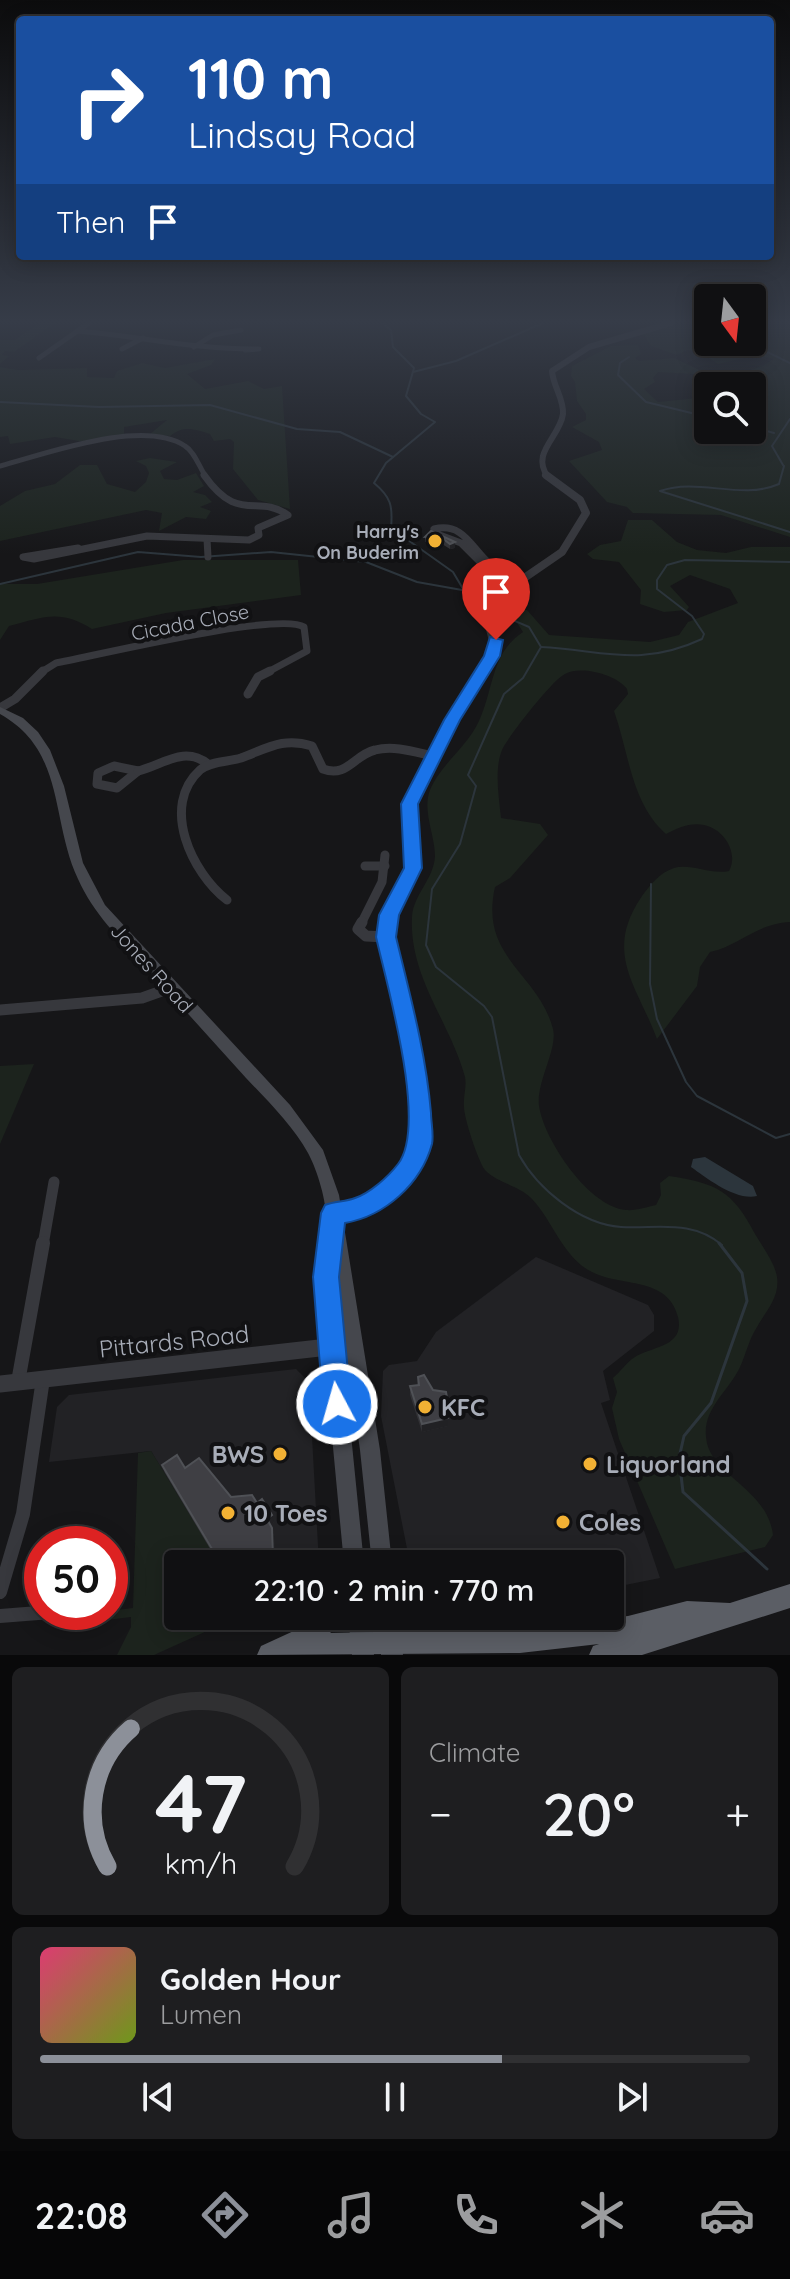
<!DOCTYPE html>
<meta charset="utf-8">
<style>
body{margin:0;font-family:Quicksand,sans-serif;background:#1e1e20;color:#f1f3f6;height:100vh;display:flex;flex-direction:column;font-size:30px;white-space:nowrap}
*{box-sizing:border-box;margin:0}
p{font-size:26px;color:#9c9d9f}
.icon{flex:none;width:44px;height:44px;fill:none;stroke:currentColor;stroke-width:2;stroke-linecap:round;stroke-linejoin:round}
.map{position:relative;height:1655px;overflow:hidden}
.panel{display:flex;flex-direction:column;gap:12px;padding:12px;background:#09090a;flex:1}
.panel>*{flex:none}
.hud{position:absolute;left:16px;top:16px;width:758px;height:244px;border-radius:8px;box-shadow:0 4px 20px #0003,0 0 0 2px #303032;background:#1a4fa0;color:#fff;overflow:hidden}
.needle{width:52px;rotate:165deg}
.controls{position:absolute;left:694px;top:284px;display:grid;gap:16px}
.controls a{display:grid;place-items:center;width:72px;height:72px;border-radius:8px;background:#101012;box-shadow:0 4px 20px #0003,0 0 0 2px #303032;font-size:40px}
.speed{position:absolute;left:24px;top:1526px;display:flex;gap:16px;font-size:40px;font-weight:700;text-align:center}
.speed>*{display:grid;place-content:center;width:104px;height:104px;border-radius:50%;background:#101012;box-shadow:0 4px 20px #0003,0 0 0 2px #303032;line-height:1}
.speed .limit{border:12px solid #d22;background:#fff;color:#111}
.pin{position:absolute;display:grid;place-items:center;width:68px;height:68px;color:#fff;margin:-82px -34px;border-radius:50% 50% 50% 0;rotate:-45deg;box-shadow:0 0 8px #0007}
.pin .icon{rotate:45deg}
.me{position:absolute;width:88px;margin:-44px;rotate:354deg;stroke-linejoin:round;filter:drop-shadow(0 0 6px #0008)}
.turn{display:flex;align-items:center;gap:28px;height:168px;padding:0 40px;font-size:36px}
.turn .icon{width:104px;height:104px;stroke-width:2.5}
.turn b{display:block;font-size:56px;line-height:68px}
.then{display:flex;align-items:center;height:76px;padding:0 40px;background:#0003;gap:16px;font-size:30px}
.big{font-size:60px;font-weight:600;line-height:1.1}
.panel .widget{flex:1;display:flex;flex-direction:column;justify-content:center;gap:12px;min-width:0;padding:0 28px;border-radius:12px;background:#1e1e20}
.panel .dial{align-items:center;gap:0}
.dial svg{height:208px;overflow:visible;fill:none;stroke:#303032;stroke-width:7;stroke-linecap:round;text-anchor:middle}
.dial text{fill:#f1f3f6;stroke:none}
.song{display:flex;align-items:center;gap:24px}
.cover{width:96px;height:96px;border-radius:12px;background:linear-gradient(135deg,hsl(340 70% 55%),hsl(80 70% 35%))}
.played{height:8px;border-radius:4px;background:linear-gradient(90deg,#8c9099 65%,#303032 65%)}
.keys{display:flex;justify-content:space-around;direction:ltr}
.heat{display:flex;justify-content:space-between;align-items:center;font-size:44px;direction:ltr}
.panel .tiles{flex:1;display:grid;gap:12px;grid-template-columns:1fr 1fr}
.widget:last-child{grid-column:span 2}
.trip{position:absolute;left:164px;top:1550px;width:460px;height:80px;border-radius:8px;background:#101012;box-shadow:0 4px 20px #0003,0 0 0 2px #303032;font-weight:600;line-height:80px;text-align:center}
.menu{display:flex;height:128px;justify-content:space-around;align-items:center;background:#060607;color:#9c9d9f}
.menu .icon{width:56px;height:56px}
.menu .current{color:#8c9099}
.menu b{font-size:36px;color:#f1f3f6}
.map>svg:first-child{display:block}
.built{fill:#222225}
.green{fill:#1c231d}
.water{fill:#2c353c}
.lines{fill:none;stroke-linecap:round;stroke-linejoin:round}
.stream-far1{stroke:#2c353c;stroke-width:2}
.stream{stroke:#2c353c;stroke-width:3}
.minor-far4{stroke:#37383d;stroke-width:5}
.minor-far3{stroke:#37383d;stroke-width:7}
.minor-far2{stroke:#37383d;stroke-width:9}
.minor-far1{stroke:#37383d;stroke-width:11}
.minor{stroke:#37383d;stroke-width:14}
.tertiary-far4{stroke:#37383d;stroke-width:6}
.tertiary-far3{stroke:#37383d;stroke-width:8}
.tertiary-far2{stroke:#37383d;stroke-width:11}
.tertiary-far1{stroke:#37383d;stroke-width:14}
.tertiary{stroke:#37383d;stroke-width:17}
.secondary{fill:#45474d;fill-rule:evenodd}
.trunk{fill:#5b5e65;fill-rule:evenodd}
.wall{fill:#323236}
.shaded-wall{fill:#212124}
.building{fill:#3f3f44;stroke:#4f5156;stroke-width:2}
.route{fill:#1a73e8;stroke:#114b97;stroke-width:2}
.poi-dot{fill:#f2b134;stroke:#111113;stroke-width:3}
.labels{text-anchor:middle;dominant-baseline:central;stroke-width:8;stroke-linejoin:round;paint-order:stroke}
.far-poi-label{font-size:18px;font-weight:bold;fill:#a8adb8;stroke:#111113;text-anchor:end}
.street-label{font-size:20px;fill:#a8adb8;stroke:#111113}
.near-street-label{font-size:24px;fill:#a8adb8;stroke:#111113}
.near-poi-label{font-size:24px;font-weight:bold;fill:#a8adb8;stroke:#111113;text-anchor:start}
</style>
<div class="map">
<svg width="790" height="1655" viewBox="0 0 790 1655">
<rect width="100%" height="100%" fill="#161618"/>
<g class="built">
<path d="M536 1257 648 1305 654 1315V1331L603 1371 610 1400 601 1403 660 1578 610 1588V1564H410L381 1416 383 1371 389 1365 417 1361 436 1332Z"/>
<path d="M296 1369 309 1382 319 1564H220L151 1451 49 1462 57 1407 69 1395Z"/>
</g>
<g class="green">
<path d="M40 323H55L14 352 5 351 2 355 9 356 0 364V340H15Z"/>
<path d="M685 323H708V342H752V323H790V537L721 515 633 513 627 507 607 502 569 461 602 450 599 442 572 427 586 420V414L577 401 575 382 571 376 572 366 611 346 638 345 641 354 635 358 639 361 674 358 710 375 658 372 653 378 655 382 644 389 658 402 708 397V430H752V386L710 383 763 366 773 359 757 355 718 364 702 353 687 350 677 355 651 346 643 333Z"/>
<path d="M215 359 211 365 187 374 205 389 248 381 264 389 282 386 290 509 258 500 233 469 234 442 230 439 214 441 210 434C194 429 184 425 170 436L150 434 167 420 124 427V435L85 442 55 437 10 444 8 436 0 437V367L18 370 87 368V377L114 378 117 371 142 363 165 368Z"/>
<path d="M150 458 177 462 160 471 164 479 177 480 196 473 204 486 193 492 205 495 212 502 200 507 211 511 206 519 186 517 159 531 162 513 146 510 0 541V506L25 491 55 484 80 465H97L107 484 135 492 146 482 149 473 146 466 136 461Z"/>
<path d="M628 520H652L677 542 697 550 726 553 751 547H790V922C755 924 741 945 710 952L700 967 697 986 657 1039C637 985 603 953 642 896 651 884 659 873 674 868 691 863 710 875 729 871 739 853 724 829 704 825 691 822 677 828 666 834 631 803 629 753 614 711L628 694 627 689C617 675 581 665 565 674 553 679 507 738 502 750 494 770 499 797 501 818L540 824 548 835 510 878 495 887C479 958 538 972 553 1029 558 1049 536 1082 539 1106 544 1140 589 1207 626 1210 635 1211 647 1207 656 1205L661 1195 660 1183 669 1176C716 1183 733 1191 755 1234 762 1246 775 1263 777 1277 780 1297 766 1311 757 1327 749 1339 746 1354 740 1367 729 1391 703 1408 706 1437 709 1476 767 1487 773 1535L765 1547 675 1569 619 1439 612 1408 617 1392 613 1378C620 1372 627 1362 635 1357 652 1346 685 1347 678 1317 668 1276 620 1287 592 1272 562 1257 553 1220 531 1198 518 1185 497 1183 485 1170 478 1161 464 1118 464 1107 463 1097 467 1086 465 1077 450 1022 409 977 412 917 413 895 434 879 435 856 435 835 422 811 430 790 441 764 467 747 479 721 494 688 491 653 523 632L512 615 521 609 527 610 549 635 650 642 679 635 688 622 738 603 730 589 690 575 670 586 689 607 687 610 664 612 640 604 641 590 619 562 593 559 587 554 600 545 621 541Z"/>
<path d="M183 560H298L301 595 166 613 92 629C60 609 44 617 9 626L0 640V584H37Z"/>
<path d="M34 1064 0 1144V1066Z"/>
<path d="M151 1451 220 1564H178V1616H240L154 1655H117L131 1627V1617L99 1621 100 1612 133 1608 138 1453Z"/>
</g>
<path class="water" d="M705 1157 753 1186 757 1196C736 1201 708 1179 691 1167L693 1159Z"/>
<g class="lines">
<g class="stream-far1">
<path d="M382 323 391 330 393 347 414 368 406 396 421 414 435 422 386 463 374 483C391 497 393 506 391 528L453 572 469 599 483 609"/>
<path d="M753 345 790 363"/>
<path d="M629 357 620 363 618 375 646 402 708 417"/>
<path d="M413 372 456 361 543 323"/>
<path d="M0 402 99 407 210 405 297 429 340 432 393 457"/>
<path d="M752 427 774 433"/>
<path d="M783 465 772 446 790 419"/>
<path d="M784 466 779 484C740 501 699 477 660 491L790 532"/>
<path d="M0 584 138 552 201 557 271 552 366 562 417 582 462 590"/>
<path d="M494 612 529 627 541 647 523 678 504 694 468 775 476 786 460 844 432 889 426 945 436 967 484 1006 492 1017 519 1155C538 1189 580 1224 621 1227 657 1229 692 1219 722 1245"/>
<path d="M541 647C603 650 640 668 702 639L704 634 692 616 657 589V580L667 565 685 560 790 562"/>
<path d="M651 884 650 984 657 1019 686 1082 697 1096 776 1138 790 1134"/>
</g>
<path class="stream" d="M719 1243 742 1273 747 1301 711 1403 684 1436 679 1458 683 1492 767 1569"/>
<g class="minor-far4">
<path d="M77 331C138 336 198 350 259 349L245 350"/>
<path d="M194 347 213 335 241 330"/>
<path d="M122 349 143 338"/>
<path d="M39 358 89 323"/>
<path d="M0 466C46 454 142 418 185 446 195 452 199 467 206 477"/>
</g>
<g class="minor-far3">
<path d="M207 539 208 557"/>
<path d="M78 548 23 557 34 559 147 536 249 540 259 535 258 528 288 515C257 493 239 525 204 475"/>
<path d="M514 583 487 569 461 543 437 534 434 529C464 522 471 548 490 564 499 571 509 575 519 580"/>
<path d="M40 673 56 663C94 656 280 611 304 627L307 651 266 673"/>
</g>
<g class="minor-far2">
<path d="M248 694 258 677 270 671"/>
<path d="M0 708 15 699 43 671"/>
<path d="M114 766 138 771 117 788 97 784 98 773Z"/>
<path d="M138 771C163 765 184 745 208 764"/>
<path d="M365 866H385"/>
<path d="M227 900C192 873 160 806 200 770 210 761 229 762 241 758 268 748 283 737 312 746L323 769C347 778 354 755 375 750 394 745 415 752 433 756"/>
<path d="M361 924 382 882 385 855"/>
</g>
<g class="minor-far1">
<path d="M362 922 358 929 366 936 386 937"/>
<path d="M0 1010 142 998 170 988"/>
<path d="M43 1245 54 1182"/>
</g>
<g class="minor">
<path d="M18 1382 43 1243"/>
<path d="M0 1592 23 1514 43 1379"/>
<path d="M0 1616 51 1612"/>
</g>
<path class="tertiary-far4" d="M548 477C530 453 560 437 563 414 564 399 553 386 552 371L589 347 671 323"/>
<path class="tertiary-far3" d="M482 673C506 634 483 638 488 603L562 552 586 513 580 500 546 475"/>
<path class="tertiary-far2" d="M388 924 413 868 409 804 452 720 483 671"/>
<path class="tertiary-far1" d="M334 1213C478 1181 407 1035 386 937L388 922"/>
<path class="tertiary" d="M0 1384 337 1346"/>
<g class="secondary">
<path d="M0 707 23 718 38 732 50 750 64 786 83 863 105 905 290 1105 323 1150 339 1195 380 1450 392 1564H372L360 1450 335 1275 364 1564H344L317 1277 324 1228C331 1212 317 1169 308 1153 293 1126 267 1100 246 1078 212 1040 178 1003 144 965 119 938 93 913 78 879 50 819 66 751 0 714Z"/>
<path d="M348 1616H370L374 1655H352Z"/>
<path d="M376 1616H398L403 1655H381Z"/>
</g>
<path class="trunk" d="M790 1584V1608L642 1655H589L593 1646 599 1644 520 1653 257 1655 261 1646 298 1629 313 1616H343L340 1625 330 1633 418 1631 411 1625 408 1616H438L454 1630 520 1629 628 1616 687 1601 730 1603Z"/>
</g>
<g class="wall">
<path d="M431 531 455 542V548L450 549 442 544 425 542V537Z"/>
<path d="M418 1377 433 1390 447 1398 445 1407 448 1418V1426L422 1432 410 1395V1386H417Z"/>
<path d="M162 1465 185 1468 231 1497 257 1503 274 1522 270 1525 274 1536 275 1563 219 1564 165 1473Z"/>
</g>
<g class="shaded-wall">
<path d="M455 542V548L450 549V544Z"/>
<path d="M448 1418V1426L422 1432V1424Z"/>
<path d="M272 1515 274 1522 268 1527 267 1519Z"/>
<path d="M272 1528 274 1536 275 1563 264 1564Z"/>
<path d="M222 1556 224 1563 220 1564 218 1559Z"/>
</g>
<g class="building">
<path d="M431 531 455 542 450 544 442 538 425 537Z"/>
<path d="M424 1375 433 1390 446 1392 447 1398 443 1400 448 1418 422 1424 410 1386 419 1385 418 1377Z"/>
<path d="M177 1455 185 1468 199 1458 231 1497 252 1495 257 1503 262 1499 272 1515 267 1519 272 1528 273 1556 264 1564H226L222 1556 218 1559 162 1465Z"/>
</g>
<linearGradient id="sky" x2="0" y2="1"><stop stop-color="#0c0c0d"/><stop offset="0.58" stop-color="#363c48"/><stop offset="1" stop-color="#363c48" stop-opacity="0"/></linearGradient>
<rect width="790" height="554" fill="url(#sky)"/>
<path class="route" d="M490 637 503 640 500 656 460 720 418 804 422 868 399 915 396 937C410 995 426 1053 431 1113 431 1122 434 1135 432 1144 421 1184 385 1216 345 1223L339 1277 351 1404 347 1414 337 1418 327 1414 323 1404 313 1277 321 1213 325 1205C335 1201 345 1202 355 1198 370 1193 388 1177 398 1164 428 1125 387 986 376 937L379 915 404 868 401 804 444 720 484 656Z"/>
<g class="poi-dot">
<circle cx="435" cy="541" r="8"/>
<circle cx="425" cy="1407" r="8"/>
<circle cx="280" cy="1454" r="8"/>
<circle cx="590" cy="1464" r="8"/>
<circle cx="228" cy="1513" r="8"/>
<circle cx="563" cy="1522" r="8"/>
</g>
<g class="labels">
<g class="far-poi-label">
<text x="419" y="531">Harry's<tspan x="419" dy="21">On Buderim</tspan></text>
</g>
<g class="street-label">
<text transform="translate(190 622) rotate(-11)">Cicada Close</text>
<text transform="translate(152 968) rotate(48)">Jones Road</text>
</g>
<g class="near-street-label">
<text transform="translate(174 1341) rotate(-6)">Pittards Road</text>
</g>
<g class="near-poi-label">
<text x="441" y="1407">KFC</text>
<text x="264" y="1454" text-anchor="end">BWS</text>
<text x="606" y="1464">Liquorland</text>
<text x="244" y="1513">10 Toes</text>
<text x="579" y="1522">Coles</text>
</g>
</g>
</svg>
<div class="controls">
<a><svg class="needle" viewBox="-14 -14 28 28"><path d="M0-13l5 13h-10z" fill="#e53935"/><path d="M0 13l5-13h-10z" fill="#9c9d9f"/></svg></a>
<a><svg class="icon" aria-label="search" viewBox="0 0 24 24"><circle cx="10" cy="10" r="6"/><path d="M15 15l6 6"/></svg></a>
</div>
<div class="speed"><div class="limit">50</div></div>
<div class="pin" style="left:496px;top:640px;background:#d93025"><svg class="icon" aria-label="arrive" viewBox="0 0 24 24"><path d="M6 21V4h12l-3 4 3 4H6"/></svg></div>
<svg class="me" style="left:337px;top:1404px" viewBox="-20 -20 40 40"><circle r="17" fill="#1a73e8" stroke="#fff" stroke-width="3"/><path d="M0-11L8 9 0 5-8 9z" fill="#fff"/></svg>
<div class="trip">22:10 · 2 min · 770 m</div>
<div class="hud">
<div class="turn"><svg class="icon" aria-label="right" viewBox="0 0 24 24"><path d="M7 20v-9h11M14 6l5 5-5 5"/></svg><div><b>110 m</b>Lindsay Road</div></div>
<div class="then">Then<svg class="icon" aria-label="arrive" viewBox="0 0 24 24"><path d="M6 21V4h12l-3 4 3 4H6"/></svg></div>
</div>
</div>
<section class="panel">
<div class="tiles">
<div class="widget dial"><svg viewBox="0 0 100 80">
<path d="M14 69A42 42 0 1 1 86 69"/>
<path d="M14 69A42 42 0 0 1 23 16" stroke="#8c9099"/>
<text x="50" y="56" font-size="32" font-weight="700">47</text>
<text x="50" y="72" font-size="11">km/h</text>
</svg></div>
<div class="widget"><p>Climate</p>
<div class="heat"><a>−</a><b class="big">20°</b><a>+</a></div>
</div>
<div class="widget">
<div class="song"><i class="cover"></i><div><b>Golden Hour</b><p>Lumen</p></div></div>
<div class="played"></div>
<div class="keys"><svg class="icon" aria-label="previous" viewBox="0 0 24 24"><path d="M18 5L8 12l10 7zM5 5v14"/></svg><svg class="icon" aria-label="pause" viewBox="0 0 24 24"><path d="M8 5v14M16 5v14"/></svg><svg class="icon" aria-label="next" viewBox="0 0 24 24"><path d="M6 5l10 7-10 7zM19 5v14"/></svg></div>
</div>
</div>
</section>
<nav class="menu">
<b>22:08</b>
<svg class="icon current" aria-label="directions" viewBox="0 0 24 24"><path d="M12 3l9 9-9 9-9-9zM9 14v-3h6M13 9l2 2-2 2"/></svg>
<svg class="icon" aria-label="music" viewBox="0 0 24 24"><path d="M9 18V5l10-2v13"/><circle cx="6" cy="18" r="3"/><circle cx="16" cy="16" r="3"/></svg>
<svg class="icon" aria-label="phone" viewBox="0 0 24 24"><path d="M5 4h4l2 5-3 2q2 4 5 5l2-3 5 2v4C11 20 4 13 5 4z"/></svg>
<svg class="icon" aria-label="climate" viewBox="0 0 24 24"><path d="M12 3v18M4 7l16 10M4 17L20 7"/></svg>
<svg class="icon" aria-label="car" viewBox="0 0 24 24"><path d="M5 17H2v-5l4-1 3-4h7l3 4 3 1v5h-3M9 17h6M6 11h13"/><circle cx="7" cy="17" r="2"/><circle cx="17" cy="17" r="2"/></svg>
</nav>
